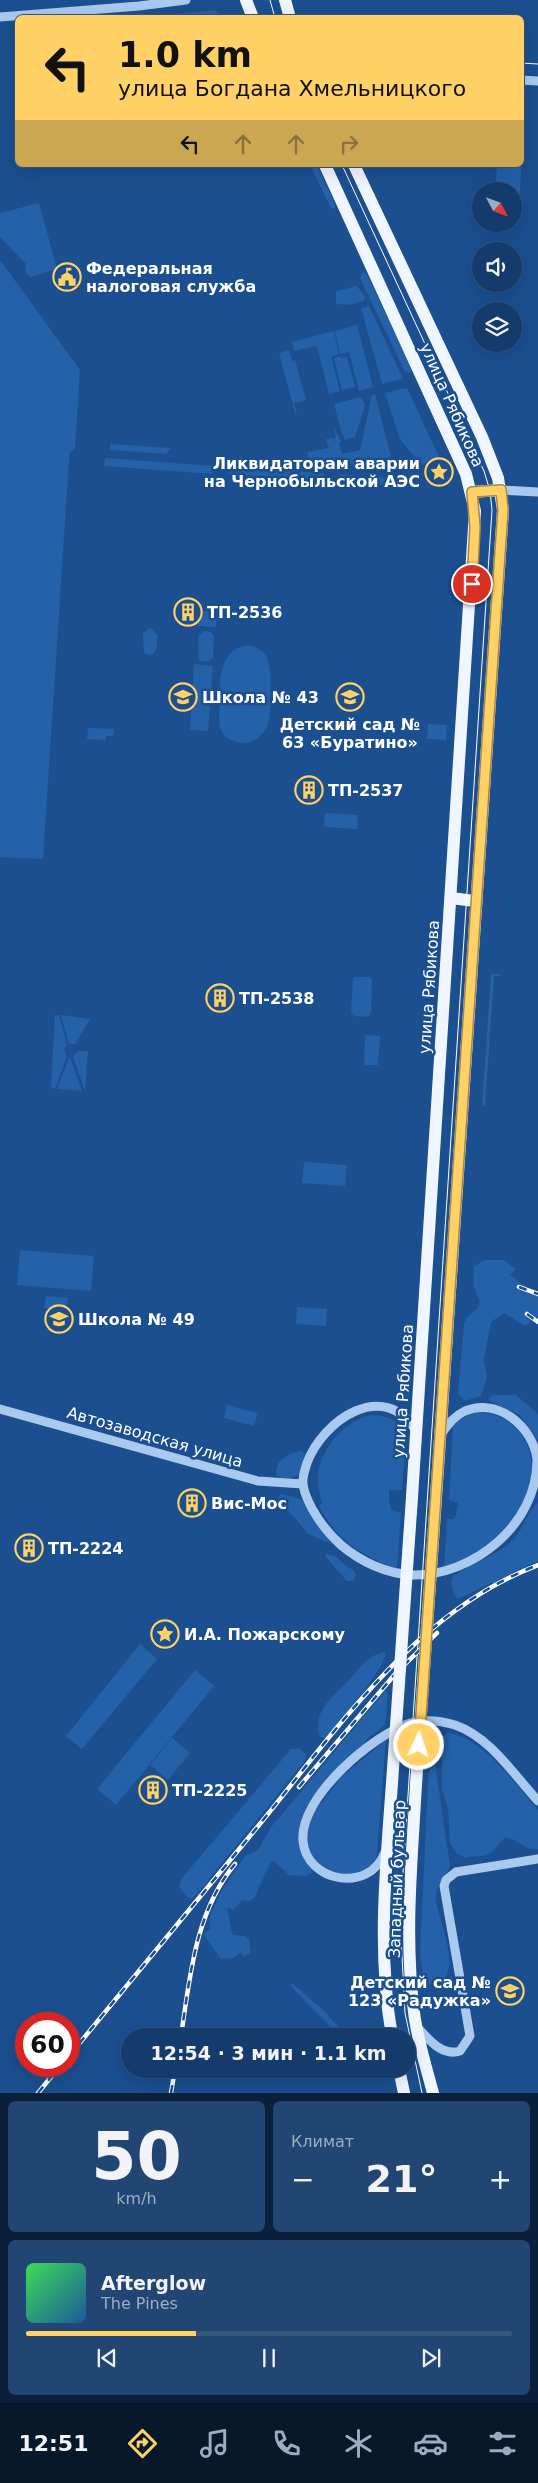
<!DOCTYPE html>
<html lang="ru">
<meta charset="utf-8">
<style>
body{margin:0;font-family:"DejaVu Sans",sans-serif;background:#214673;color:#f1f3f6;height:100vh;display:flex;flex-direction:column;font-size:19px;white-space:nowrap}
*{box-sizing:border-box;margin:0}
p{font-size:16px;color:#9dadc1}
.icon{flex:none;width:28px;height:28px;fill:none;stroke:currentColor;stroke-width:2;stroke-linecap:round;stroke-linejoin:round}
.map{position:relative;height:2093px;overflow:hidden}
.panel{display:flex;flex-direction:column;gap:8px;padding:8px;background:#0b203b;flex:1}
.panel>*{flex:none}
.banner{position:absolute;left:15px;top:15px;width:509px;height:152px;border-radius:8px;box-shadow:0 5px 20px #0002,0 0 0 1px #33557e;background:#ffd166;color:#111;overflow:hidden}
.needle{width:32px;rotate:131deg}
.tools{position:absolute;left:472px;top:182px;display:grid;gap:10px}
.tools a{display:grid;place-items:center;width:50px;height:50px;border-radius:50%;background:#143b6b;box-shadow:0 5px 20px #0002,0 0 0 1px #33557e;font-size:25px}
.speed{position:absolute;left:15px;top:2012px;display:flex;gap:10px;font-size:25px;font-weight:700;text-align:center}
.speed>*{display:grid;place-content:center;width:65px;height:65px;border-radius:50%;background:#143b6b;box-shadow:0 5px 20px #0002,0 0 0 1px #33557e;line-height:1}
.speed .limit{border:8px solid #d22;background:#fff;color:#111}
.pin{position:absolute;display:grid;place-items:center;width:42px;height:42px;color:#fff;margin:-21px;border:2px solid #fff;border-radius:50%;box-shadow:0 1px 5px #0007}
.me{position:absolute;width:55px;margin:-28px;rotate:4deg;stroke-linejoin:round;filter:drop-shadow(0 0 4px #0008)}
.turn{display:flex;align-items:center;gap:18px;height:105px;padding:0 20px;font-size:22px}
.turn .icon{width:65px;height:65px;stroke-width:2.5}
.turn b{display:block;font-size:35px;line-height:42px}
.lanes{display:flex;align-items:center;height:48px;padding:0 20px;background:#0003;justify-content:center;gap:25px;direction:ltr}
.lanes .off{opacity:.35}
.big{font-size:38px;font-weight:600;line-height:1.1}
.panel .card{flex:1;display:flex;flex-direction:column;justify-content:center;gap:8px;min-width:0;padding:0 18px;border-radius:8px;background:#214673}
.panel .dial{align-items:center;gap:0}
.dial b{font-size:65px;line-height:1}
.song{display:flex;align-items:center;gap:15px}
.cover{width:60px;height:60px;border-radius:8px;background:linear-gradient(135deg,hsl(130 70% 55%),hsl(210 70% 35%))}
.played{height:5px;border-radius:2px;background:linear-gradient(90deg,#ffd166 35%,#33557e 35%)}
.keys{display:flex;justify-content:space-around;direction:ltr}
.heat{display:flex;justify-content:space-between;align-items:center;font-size:28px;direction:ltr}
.panel .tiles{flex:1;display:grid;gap:8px;grid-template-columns:1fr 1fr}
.card:last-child{grid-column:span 2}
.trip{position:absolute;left:121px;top:2028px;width:295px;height:50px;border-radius:25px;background:#143b6b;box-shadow:0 5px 20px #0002,0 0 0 1px #33557e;font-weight:600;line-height:50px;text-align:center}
.tab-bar{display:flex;height:80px;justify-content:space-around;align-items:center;background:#08182b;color:#9dadc1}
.tab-bar .icon{width:35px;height:35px}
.tab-bar .on{color:#ffd166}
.tab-bar b{font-size:22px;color:#f1f3f6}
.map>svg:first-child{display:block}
.green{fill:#2461a8}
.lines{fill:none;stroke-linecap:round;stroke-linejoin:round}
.tertiary{stroke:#a9c9ee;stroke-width:9}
.primary{stroke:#f0f6ff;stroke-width:12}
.tram{stroke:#fff;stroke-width:1}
.rail-casing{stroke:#fff;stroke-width:4.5}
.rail{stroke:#1b4f8f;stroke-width:2.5;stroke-dasharray:8;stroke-linecap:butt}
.primary-bridge{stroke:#f0f6ff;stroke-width:12}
.route-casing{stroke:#a68842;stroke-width:12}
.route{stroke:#ffd166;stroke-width:9}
.labels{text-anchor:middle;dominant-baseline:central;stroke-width:5;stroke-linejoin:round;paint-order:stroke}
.poi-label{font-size:16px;font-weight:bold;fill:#fff;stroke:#1b4f8f;text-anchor:start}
.street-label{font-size:16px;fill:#fff;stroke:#1b4f8f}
</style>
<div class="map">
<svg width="538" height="2093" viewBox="0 0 538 2093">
<rect width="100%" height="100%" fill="#1b4f8f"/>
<g class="green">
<path d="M215 10 222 17H147Z"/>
<path d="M521 158H522L519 202H514V191H495L497 165H521Z"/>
<path d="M310 165H317L335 205V209L331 208Z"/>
<path d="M39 203 57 269 30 277 25 271 26 264 0 237V213Z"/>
<path d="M0 260 80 370 75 449 70 452 69 460 43 859 0 857Z"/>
<path d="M363 272 367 275 412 369 410 373 404 370 360 278Z"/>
<path d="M357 286 365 297 364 301 349 305 336 304V291Z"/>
<path d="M369 306 403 379 382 384 361 308Z"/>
<path d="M357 325 373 387 359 391 349 352 340 354 335 331Z"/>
<path d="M334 331 339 354 331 357 340 391 329 394 317 346 294 351 292 342Z"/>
<path d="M289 350 292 361 295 360 306 400 294 403 297 413H295L279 353Z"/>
<path d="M340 356 341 358 347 357 355 387 342 390 334 358Z"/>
<path d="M407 388 439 457 421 465 400 439 385 393Z"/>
<path d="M375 394 391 457 383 467 309 461 307 452 329 448 326 439 336 438 334 429H335L341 441 339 444 342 454 360 450 372 395Z"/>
<path d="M361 397 365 405 355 437 345 440 340 427 334 404Z"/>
<path d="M110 444 171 448 166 454 110 450Z"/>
<path d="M105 458 213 466 212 474 104 466Z"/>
<path d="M230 467 324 473V481L229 474Z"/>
<path d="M339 474 381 477 398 483V486L339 482Z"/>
<path d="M199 611 217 612 216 627 198 626Z"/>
<path d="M150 628 158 635 156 651 150 656 144 653 143 633Z"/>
<path d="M204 631 211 632 214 636 213 658 207 662 200 661 198 657 199 635Z"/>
<path d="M243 646C275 643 271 677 270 699 270 709 271 721 265 730 261 737 255 741 247 743 233 743 220 737 219 722 221 696 213 655 243 646Z"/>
<path d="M194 664 213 666 208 731 190 730Z"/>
<path d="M428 724 447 725 446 740 427 739Z"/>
<path d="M88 728 114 729 113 736H106V740L87 739Z"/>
<path d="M325 813 358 815 357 829 324 827Z"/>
<path d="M491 974H500V976H494L485 1106H482Z"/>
<path d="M355 977H370L372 980 371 1013 368 1017 354 1016 351 1013 353 979Z"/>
<path d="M55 1015H59L67 1045 64 1050 67 1056 55 1089 51 1088Z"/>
<path d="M61 1015 90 1019 75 1044H69Z"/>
<path d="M365 1035 380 1036 378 1065H364Z"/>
<path d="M78 1051H88L85 1091 73 1057Z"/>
<path d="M69 1058H70L82 1091 57 1089Z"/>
<path d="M304 1162 347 1165 345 1186 302 1183Z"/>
<path d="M20 1250 94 1256 91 1291 17 1285Z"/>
<path d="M485 1260H504L516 1269 510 1275 538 1295V1318L528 1311 524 1314 531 1322 525 1326 504 1313 491 1322 484 1360 487 1377 481 1396 465 1401 458 1394 464 1324 469 1315 477 1309 480 1301 473 1285 474 1266Z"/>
<path d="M46 1296 68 1298 66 1311 44 1308Z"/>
<path d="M297 1307 327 1309 326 1326 296 1324Z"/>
<path d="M492 1395H516L538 1414V1440L520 1415 490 1401 488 1399Z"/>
<path d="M227 1405 258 1413 254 1426 224 1418Z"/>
<path d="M474 1413C513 1410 538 1445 531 1483 525 1505 513 1523 498 1539 485 1553 462 1561 444 1567L447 1519H453L456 1515 458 1503 449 1500 453 1426 461 1419Z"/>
<path d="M371 1415C386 1415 403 1421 406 1437L402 1490H389V1502L392 1510 401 1513 397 1569C362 1556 336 1540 319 1506L322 1503C320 1495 317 1486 318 1476 320 1449 344 1421 371 1415Z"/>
<path d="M302 1451 307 1456 301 1473C295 1478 284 1480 277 1476 272 1462 289 1452 302 1451Z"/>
<path d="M281 1494 301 1499 331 1544 308 1534 278 1498Z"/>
<path d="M538 1503V1561L458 1599 454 1594 451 1581 454 1576C472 1562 495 1557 512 1541 523 1531 526 1512 538 1503Z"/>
<path d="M327 1554C339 1555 343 1566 354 1570L356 1575 353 1581H347L325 1556Z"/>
<path d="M140 1644 157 1659 82 1749 66 1736Z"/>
<path d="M386 1652C383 1673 341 1717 326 1738L320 1737C311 1711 335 1695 350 1679 361 1667 368 1654 386 1652Z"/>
<path d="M195 1670 214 1686 116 1805 97 1789Z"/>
<path d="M385 1691H387L388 1694 385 1725 368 1738 356 1759 341 1777 386 1740 376 1863C370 1867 362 1873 355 1874 330 1877 300 1856 307 1828 312 1809 330 1795 339 1779L318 1804 304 1828 312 1873 305 1876 289 1875 275 1862 271 1861 254 1898 250 1901 242 1900 234 1910 227 1908C230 1918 229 1924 233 1935L244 1936 249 1939 251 1952 244 1957 241 1952 233 1958 221 1959 203 1934 210 1929V1916L221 1892 245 1856 258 1850 271 1827Z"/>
<path d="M448 1733C483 1737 516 1785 538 1810V1849C524 1851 518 1838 505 1838 498 1843 495 1852 487 1855 480 1857 473 1855 466 1858L457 1854 450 1843 448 1809 442 1789V1736Z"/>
<path d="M172 1738 190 1753 168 1780 150 1765Z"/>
<path d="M291 1749H300L307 1755 304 1762 197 1894 191 1899 186 1896 179 1886 182 1878Z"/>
<path d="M435 1762 450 1866C446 1879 435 1884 436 1900 439 1926 471 1985 424 1985L420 1953 428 1781 431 1763Z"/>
<path d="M293 1984 323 2010 347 2036H339L290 1985Z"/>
</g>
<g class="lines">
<g class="tertiary">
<path d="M0 17 139 6 186 0"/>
<path d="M521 80 538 81"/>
<path d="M501 490 538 492"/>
<path d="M0 1409 258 1481 303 1484"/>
<path d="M416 1431C384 1378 323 1420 307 1463 305 1469 302 1479 303 1485 307 1506 325 1531 341 1545 361 1562 387 1574 413 1575 472 1576 538 1525 537 1459 533 1427 498 1397 465 1411 454 1416 448 1425 441 1434"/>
<path d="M385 1852C369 1895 306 1881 303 1841 299 1797 373 1735 410 1723 425 1719 441 1721 455 1725 490 1737 514 1775 538 1801"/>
<path d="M416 2026C428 2038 441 2057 460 2051L470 2036 444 1886 446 1880 456 1872 538 1859"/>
</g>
<g class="primary">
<path d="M246 0 253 18"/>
<path d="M285 0 290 18"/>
<path d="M325 165 466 474 475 511 412 1497"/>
<path d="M354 165 482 437 498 478 503 510 436 1498"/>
<path d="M472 492 501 490"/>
<path d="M451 898 475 901"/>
<path d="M416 1784C412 1860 404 1936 414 2012 417 2039 426 2066 433 2093"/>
<path d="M392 2036C377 1952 386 1867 392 1783"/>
<path d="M399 2069 404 2093"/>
</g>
<g class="tram">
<path d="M270 0 275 18"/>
<path d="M521 63 538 64"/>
<path d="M342 165 484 471 490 491 492 510 400 1918 405 2013 422 2093"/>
</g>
<g class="rail-casing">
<g id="rail">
<path d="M519 1287 538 1294"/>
<path d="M527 1314 538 1322"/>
<path d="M299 1787 396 1673 437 1633"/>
<path d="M181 2036C190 1977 195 1912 235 1864"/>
<path d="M69 2056C132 1979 196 1902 259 1825 339 1727 415 1612 538 1565"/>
<path d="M38 2093 60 2066"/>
<path d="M171 2093 175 2069"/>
</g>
</g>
<use href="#rail" class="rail"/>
<g class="primary-bridge">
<path d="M392 1783 412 1497"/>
<path d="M416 1784 436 1498"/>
</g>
</g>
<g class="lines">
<g class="route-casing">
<path id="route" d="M419 1745 500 553 503 510 501 490 472 492 475 527 472 584"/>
</g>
<use href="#route" class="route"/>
</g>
<defs>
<g id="civic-ring" transform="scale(1.4375)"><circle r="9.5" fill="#1b4f8f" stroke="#ffd166" stroke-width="1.5"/><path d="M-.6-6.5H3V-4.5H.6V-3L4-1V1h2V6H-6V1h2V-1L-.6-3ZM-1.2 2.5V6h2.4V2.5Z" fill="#ffd166"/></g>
<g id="sight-ring" transform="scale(1.4375)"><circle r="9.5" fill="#1b4f8f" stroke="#ffd166" stroke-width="1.5"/><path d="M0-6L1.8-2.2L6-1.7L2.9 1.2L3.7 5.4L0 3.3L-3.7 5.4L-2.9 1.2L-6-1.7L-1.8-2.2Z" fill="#ffd166"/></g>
<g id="building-ring" transform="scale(1.4375)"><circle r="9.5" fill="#1b4f8f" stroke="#ffd166" stroke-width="1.5"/><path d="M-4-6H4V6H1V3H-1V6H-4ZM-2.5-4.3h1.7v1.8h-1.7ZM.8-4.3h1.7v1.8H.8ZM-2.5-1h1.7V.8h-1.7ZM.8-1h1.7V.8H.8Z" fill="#ffd166"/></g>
<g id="school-ring" transform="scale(1.4375)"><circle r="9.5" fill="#1b4f8f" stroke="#ffd166" stroke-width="1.5"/><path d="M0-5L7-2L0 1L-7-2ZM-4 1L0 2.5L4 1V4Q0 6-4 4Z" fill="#ffd166"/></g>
</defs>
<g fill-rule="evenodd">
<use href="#civic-ring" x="67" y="277"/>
<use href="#sight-ring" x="439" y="472"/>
<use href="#building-ring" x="188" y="612"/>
<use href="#school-ring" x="183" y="697"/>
<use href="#school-ring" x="350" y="697"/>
<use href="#building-ring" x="309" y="790"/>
<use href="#building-ring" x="220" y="998"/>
<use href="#school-ring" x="59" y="1319"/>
<use href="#building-ring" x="192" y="1503"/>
<use href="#building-ring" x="29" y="1548"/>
<use href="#sight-ring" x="165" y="1634"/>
<use href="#building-ring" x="153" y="1790"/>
<use href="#school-ring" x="510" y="1991"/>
</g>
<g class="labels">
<g class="poi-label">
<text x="86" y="268">Федеральная<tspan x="86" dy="18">налоговая служба</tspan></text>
<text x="420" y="463" text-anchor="end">Ликвидаторам аварии<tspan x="420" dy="18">на Чернобыльской АЭС</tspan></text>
<text x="207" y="612">ТП-2536</text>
<text x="202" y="697">Школа № 43</text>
<text x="350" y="724" text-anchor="middle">Детский сад №<tspan x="350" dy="18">63 «Буратино»</tspan></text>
<text x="328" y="790">ТП-2537</text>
<text x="239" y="998">ТП-2538</text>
<text x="78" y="1319">Школа № 49</text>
<text x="211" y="1503">Вис-Мос</text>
<text x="48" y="1548">ТП-2224</text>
<text x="184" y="1634">И.А. Пожарскому</text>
<text x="172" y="1790">ТП-2225</text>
<text x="491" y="1982" text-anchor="end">Детский сад №<tspan x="491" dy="18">123 «Радужка»</tspan></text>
</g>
<g class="street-label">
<text transform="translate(452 405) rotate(66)">улица Рябикова</text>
<text transform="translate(429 987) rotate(-86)">улица Рябикова</text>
<text transform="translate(403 1391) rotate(-86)">улица Рябикова</text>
<text transform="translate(155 1437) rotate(16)">Автозаводская улица</text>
<text transform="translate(397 1879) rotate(-88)">Западный бульвар</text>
</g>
</g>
</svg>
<div class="tools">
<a><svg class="needle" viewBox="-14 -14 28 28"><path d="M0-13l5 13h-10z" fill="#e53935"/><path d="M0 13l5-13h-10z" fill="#9dadc1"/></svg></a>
<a><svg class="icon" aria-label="sound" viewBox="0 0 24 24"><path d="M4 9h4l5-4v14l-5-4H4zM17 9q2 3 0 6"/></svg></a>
<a><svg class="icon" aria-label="layers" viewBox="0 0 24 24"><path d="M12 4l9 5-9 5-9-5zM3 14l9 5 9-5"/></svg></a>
</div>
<div class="speed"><div class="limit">60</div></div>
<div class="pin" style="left:472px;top:584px;background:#d93025"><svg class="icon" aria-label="arrive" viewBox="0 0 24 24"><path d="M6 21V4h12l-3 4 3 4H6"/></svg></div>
<svg class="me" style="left:419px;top:1745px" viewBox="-20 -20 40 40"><circle r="17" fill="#ffd166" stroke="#fff" stroke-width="3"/><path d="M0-11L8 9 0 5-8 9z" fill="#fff"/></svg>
<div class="trip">12:54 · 3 мин · 1.1 km</div>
<div class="banner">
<div class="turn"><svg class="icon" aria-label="left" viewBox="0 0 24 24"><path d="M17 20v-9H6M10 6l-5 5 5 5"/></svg><div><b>1.0 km</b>улица Богдана Хмельницкого</div></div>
<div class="lanes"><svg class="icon" aria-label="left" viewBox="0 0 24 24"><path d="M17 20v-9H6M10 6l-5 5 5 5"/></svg><svg class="icon off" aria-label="ahead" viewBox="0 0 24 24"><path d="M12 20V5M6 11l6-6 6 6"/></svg><svg class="icon off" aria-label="ahead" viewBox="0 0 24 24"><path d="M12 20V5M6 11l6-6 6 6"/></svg><svg class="icon off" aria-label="right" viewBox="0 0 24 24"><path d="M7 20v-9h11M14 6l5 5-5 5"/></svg></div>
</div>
</div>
<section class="panel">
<div class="tiles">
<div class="card dial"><b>50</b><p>km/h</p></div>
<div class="card"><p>Климат</p>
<div class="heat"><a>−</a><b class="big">21°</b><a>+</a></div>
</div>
<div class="card">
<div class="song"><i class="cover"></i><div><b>Afterglow</b><p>The Pines</p></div></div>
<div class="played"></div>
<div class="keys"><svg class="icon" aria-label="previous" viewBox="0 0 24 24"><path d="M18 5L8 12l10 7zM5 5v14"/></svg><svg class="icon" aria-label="pause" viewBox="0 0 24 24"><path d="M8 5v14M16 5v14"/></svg><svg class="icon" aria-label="next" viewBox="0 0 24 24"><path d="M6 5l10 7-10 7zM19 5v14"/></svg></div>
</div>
</div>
</section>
<nav class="tab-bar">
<b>12:51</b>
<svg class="icon on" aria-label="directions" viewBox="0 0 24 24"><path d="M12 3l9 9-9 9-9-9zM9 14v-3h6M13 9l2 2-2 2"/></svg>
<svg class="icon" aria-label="music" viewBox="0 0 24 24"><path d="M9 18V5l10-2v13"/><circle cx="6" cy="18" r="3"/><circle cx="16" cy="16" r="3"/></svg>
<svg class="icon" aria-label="phone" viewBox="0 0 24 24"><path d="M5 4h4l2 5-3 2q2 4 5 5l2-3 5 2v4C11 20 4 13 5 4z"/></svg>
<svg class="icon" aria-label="climate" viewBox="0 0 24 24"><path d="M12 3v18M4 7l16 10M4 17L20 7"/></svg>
<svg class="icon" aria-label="car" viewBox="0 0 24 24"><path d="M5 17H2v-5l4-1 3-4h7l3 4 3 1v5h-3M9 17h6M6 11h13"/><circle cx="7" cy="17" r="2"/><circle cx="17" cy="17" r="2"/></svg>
<svg class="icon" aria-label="filters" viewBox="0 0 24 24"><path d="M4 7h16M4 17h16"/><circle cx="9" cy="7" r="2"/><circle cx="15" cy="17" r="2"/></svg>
</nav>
